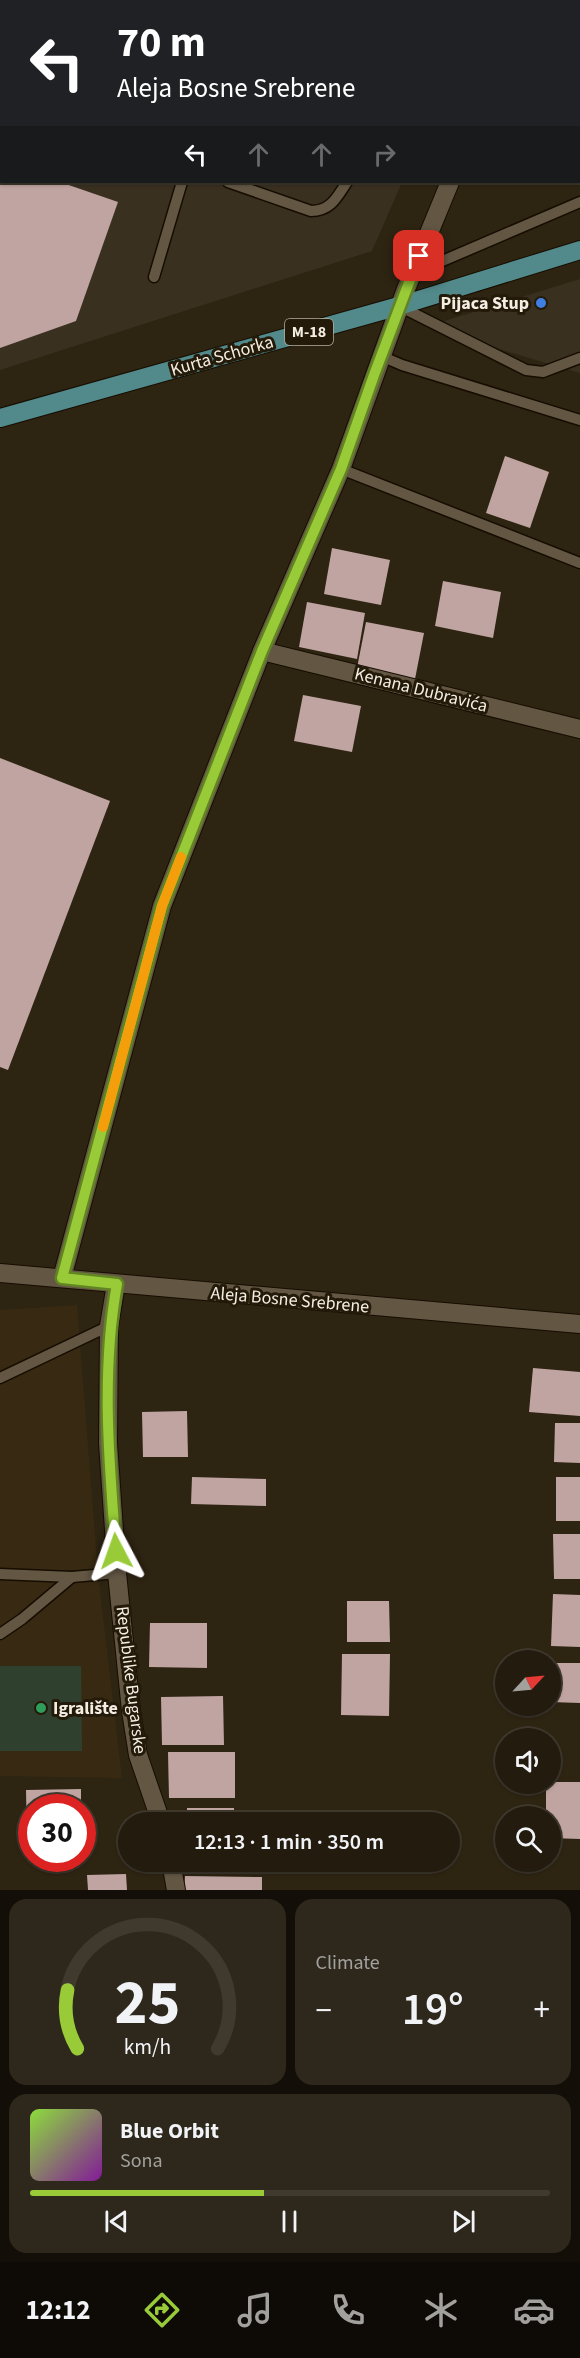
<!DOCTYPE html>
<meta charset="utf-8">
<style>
body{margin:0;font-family:"Source Sans 3",sans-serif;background:#2e281c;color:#f1f3f6;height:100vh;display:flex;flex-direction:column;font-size:22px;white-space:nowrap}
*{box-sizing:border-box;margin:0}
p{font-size:20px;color:#a2a19e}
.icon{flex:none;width:33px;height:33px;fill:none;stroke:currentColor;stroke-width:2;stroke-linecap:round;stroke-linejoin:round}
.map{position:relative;height:1890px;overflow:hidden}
.drawer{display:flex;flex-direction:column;gap:9px;padding:9px;background:#130f08;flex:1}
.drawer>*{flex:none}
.guide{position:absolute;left:0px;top:0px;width:580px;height:183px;box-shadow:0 2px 4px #0004,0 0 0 2px #3f392e;background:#202124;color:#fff;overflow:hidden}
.needle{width:39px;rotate:64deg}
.fabs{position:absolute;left:495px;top:1650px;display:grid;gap:12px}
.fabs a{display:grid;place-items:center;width:66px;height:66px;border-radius:50%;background:#221b0e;box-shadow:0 2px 4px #0004,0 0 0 2px #3f392e;font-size:30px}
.speed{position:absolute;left:18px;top:1794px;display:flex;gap:12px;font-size:30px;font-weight:700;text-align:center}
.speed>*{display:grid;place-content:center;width:78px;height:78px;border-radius:50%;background:#221b0e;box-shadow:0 2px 4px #0004,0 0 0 2px #3f392e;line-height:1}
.speed .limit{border:9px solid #d22;background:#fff;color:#111}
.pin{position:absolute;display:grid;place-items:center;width:51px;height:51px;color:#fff;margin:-26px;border-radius:12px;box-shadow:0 3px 9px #0006}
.me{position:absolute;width:66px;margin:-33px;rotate:356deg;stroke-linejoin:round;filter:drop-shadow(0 0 4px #0008)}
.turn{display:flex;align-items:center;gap:21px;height:126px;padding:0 18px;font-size:27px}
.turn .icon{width:78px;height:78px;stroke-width:2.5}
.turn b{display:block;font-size:42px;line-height:51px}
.lanes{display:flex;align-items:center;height:57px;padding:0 18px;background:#0003;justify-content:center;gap:30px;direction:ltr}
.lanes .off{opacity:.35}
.big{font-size:45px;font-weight:600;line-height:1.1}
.drawer .card{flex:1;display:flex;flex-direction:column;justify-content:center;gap:9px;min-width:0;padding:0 21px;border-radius:18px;background:#2e281c}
.drawer .dial{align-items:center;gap:0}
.dial svg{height:156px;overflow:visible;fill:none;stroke:#3f392e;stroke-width:7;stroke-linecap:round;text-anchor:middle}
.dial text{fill:#f1f3f6;stroke:none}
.song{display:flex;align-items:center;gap:18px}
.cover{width:72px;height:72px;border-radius:9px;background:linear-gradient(135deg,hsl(90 70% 55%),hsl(290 70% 35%))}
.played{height:6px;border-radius:3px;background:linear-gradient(90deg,#98cb37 45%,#3f392e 45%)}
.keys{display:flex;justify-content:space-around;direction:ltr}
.heat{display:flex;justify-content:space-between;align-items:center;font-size:33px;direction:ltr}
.drawer .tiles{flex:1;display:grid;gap:9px;grid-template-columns:1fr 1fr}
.card:last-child{grid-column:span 2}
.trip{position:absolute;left:118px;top:1812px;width:342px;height:60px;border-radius:30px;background:#221b0e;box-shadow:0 2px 4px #0004,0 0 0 2px #3f392e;font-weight:600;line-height:60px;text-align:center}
.menu{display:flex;height:96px;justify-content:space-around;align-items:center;background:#0e0b06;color:#a2a19e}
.menu .icon{width:42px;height:42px}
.menu .current{color:#98cb37}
.menu b{font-size:27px;color:#f1f3f6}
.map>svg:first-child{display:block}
.commercial{fill:#393020}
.built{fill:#382a12}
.green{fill:#30402e}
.building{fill:#c0a4a2}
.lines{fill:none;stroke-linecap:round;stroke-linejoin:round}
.service-casing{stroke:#160d00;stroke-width:13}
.minor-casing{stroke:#160d00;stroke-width:20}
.tertiary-casing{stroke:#160d00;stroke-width:20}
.primary-casing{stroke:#160d00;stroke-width:20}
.service{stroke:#635744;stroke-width:10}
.minor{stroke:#635744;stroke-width:18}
.tertiary{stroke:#635744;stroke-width:18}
.primary{stroke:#52898b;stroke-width:18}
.route-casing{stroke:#638424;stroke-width:15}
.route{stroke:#98cb37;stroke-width:10}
.slow{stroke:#f59e0b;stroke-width:10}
.shop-dot{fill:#3f7fe0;stroke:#241a09;stroke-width:2}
.leisure-dot{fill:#2e9e5b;stroke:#241a09;stroke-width:2}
.labels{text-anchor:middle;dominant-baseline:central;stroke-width:6;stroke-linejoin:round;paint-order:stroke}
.shield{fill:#241a09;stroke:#b6aea1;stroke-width:1.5}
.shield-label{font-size:16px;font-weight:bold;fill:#f4ede2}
.poi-label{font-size:18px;font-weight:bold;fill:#f4ede2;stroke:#241a09;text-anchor:end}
.street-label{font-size:18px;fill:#f4ede2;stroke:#241a09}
</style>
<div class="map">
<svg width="580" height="1890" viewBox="0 0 580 1890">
<rect width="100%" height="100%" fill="#2e2412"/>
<g class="commercial">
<path d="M0 0H477L2 2V182H402L372 251 0 370Z"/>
<path d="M580 279V373L425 327Z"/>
</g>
<path class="built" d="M77 1305 98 1574 122 1778 0 1776V1310Z"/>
<path class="green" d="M0 1666H81L82 1751H0Z"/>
<g class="building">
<path d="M0 182H60L118 202 76 321 0 348Z"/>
<path d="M505 456 549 472 530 528 486 513Z"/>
<path d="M332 548 390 560 381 605 324 594Z"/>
<path d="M443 581 501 592 493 638 435 626Z"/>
<path d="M307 602 365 613 357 659 299 647Z"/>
<path d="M366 622 424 633 415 679 357 668Z"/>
<path d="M303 695 361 706 352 752 294 741Z"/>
<path d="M0 758 110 801 8 1070 0 1067Z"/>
<path d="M533 1368 580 1372V1416L529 1412Z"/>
<path d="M187 1411 188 1457H143L142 1412Z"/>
<path d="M555 1423H580V1463L554 1462Z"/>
<path d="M192 1477 266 1479V1506L191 1504Z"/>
<rect x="556" y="1477" width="24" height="44"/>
<path d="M553 1534H580V1579H554Z"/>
<path d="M553 1594 580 1595V1647L551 1646Z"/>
<path d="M347 1601H389L390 1642H347Z"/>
<path d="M150 1623H207V1668L149 1667Z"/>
<path d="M342 1654H390L389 1716 341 1715Z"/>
<path d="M550 1663H580V1703L550 1702Z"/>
<path d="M223 1696 224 1745H162L161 1697Z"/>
<path d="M168 1752H235V1798H169Z"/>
<path d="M550 1782H580V1839L550 1838V1816H546V1784Z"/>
<path d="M81 1789V1808H32V1839H27L26 1790Z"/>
<rect x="187" y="1808" width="47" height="14"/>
<path d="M126 1874 127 1890H88L87 1875Z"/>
<path d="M185 1876 262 1877V1890H184Z"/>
</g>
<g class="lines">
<g class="service-casing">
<g id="service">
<path d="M488 0 492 2"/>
<path d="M405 2 406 0"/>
<path d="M556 2 557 0"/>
<path d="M0 106 2 107"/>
<path d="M0 120H2"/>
<path d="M228 182 311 211C331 211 337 197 347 182"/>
<path d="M412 274 580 202"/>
<path d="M154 277 182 182"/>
<path d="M399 306 526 370 543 372 580 358"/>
<path d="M381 356 402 365 580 420"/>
<path d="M341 469 580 563"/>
<path d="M0 1378 109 1326"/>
<path d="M0 1574 72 1577 117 1573"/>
<path d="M0 1634 22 1619 72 1577"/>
</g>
</g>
<g class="minor-casing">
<g id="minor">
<path d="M523 2 524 0"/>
<path d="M262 651 580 729"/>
<path d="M62 1278 162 906 262 651 341 469 406 289 450 182"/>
<path d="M116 1284 109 1326 108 1443 117 1573 131 1711 138 1755 161 1822"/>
<path d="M171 1862 176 1890"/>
</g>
</g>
<g class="tertiary-casing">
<path id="tertiary" d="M0 1273 580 1324"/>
</g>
<g class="primary-casing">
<path id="primary" d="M0 418 399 306 580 250"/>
</g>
<use href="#service" class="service"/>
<use href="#minor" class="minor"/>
<use href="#tertiary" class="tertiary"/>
<use href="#primary" class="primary"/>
</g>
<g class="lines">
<g class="route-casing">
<path id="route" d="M116 1551C109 1462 101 1372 117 1284L62 1278 162 906 262 651 341 469 374 375 419 256"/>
</g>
<use href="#route" class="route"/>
<path class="slow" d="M103 1127 162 906 181 857"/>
</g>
<circle class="shop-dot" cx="541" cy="303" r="6"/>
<circle class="leisure-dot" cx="41" cy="1708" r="6"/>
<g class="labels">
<rect class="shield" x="285" y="319" width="48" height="26" rx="4.5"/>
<g class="shield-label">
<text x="309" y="332">M-18</text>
</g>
<g class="poi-label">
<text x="529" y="303">Pijaca Stup</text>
<text x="53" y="1708" text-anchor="start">Igralište</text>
</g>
<g class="street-label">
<text transform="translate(222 356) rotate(-16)">Kurta Schorka</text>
<text transform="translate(421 690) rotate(14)">Kenana Dubravića</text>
<text transform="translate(290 1300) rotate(5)">Aleja Bosne Srebrene</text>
<text transform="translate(131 1680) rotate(83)">Republike Bugarske</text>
</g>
</g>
</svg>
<div class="fabs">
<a><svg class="needle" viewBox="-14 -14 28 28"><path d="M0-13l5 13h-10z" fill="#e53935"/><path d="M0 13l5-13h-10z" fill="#a2a19e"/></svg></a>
<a><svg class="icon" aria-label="sound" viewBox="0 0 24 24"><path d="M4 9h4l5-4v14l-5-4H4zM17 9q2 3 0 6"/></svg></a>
<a><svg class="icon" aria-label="search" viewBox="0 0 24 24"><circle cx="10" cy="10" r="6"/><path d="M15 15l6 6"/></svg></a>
</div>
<div class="speed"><div class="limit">30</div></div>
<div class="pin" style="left:419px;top:256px;background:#d93025"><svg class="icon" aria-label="arrive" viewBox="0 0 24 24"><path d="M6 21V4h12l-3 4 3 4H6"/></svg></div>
<svg class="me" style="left:116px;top:1551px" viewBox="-20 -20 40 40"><path d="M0-17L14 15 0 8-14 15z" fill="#98cb37" stroke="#fff" stroke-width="4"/></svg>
<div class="trip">12:13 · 1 min · 350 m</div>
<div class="guide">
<div class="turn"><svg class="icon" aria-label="left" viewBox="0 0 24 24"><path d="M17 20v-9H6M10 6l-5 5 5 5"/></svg><div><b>70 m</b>Aleja Bosne Srebrene</div></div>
<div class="lanes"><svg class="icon" aria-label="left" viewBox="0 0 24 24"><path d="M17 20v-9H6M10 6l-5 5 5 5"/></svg><svg class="icon off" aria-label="ahead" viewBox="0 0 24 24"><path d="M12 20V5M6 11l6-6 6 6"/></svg><svg class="icon off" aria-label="ahead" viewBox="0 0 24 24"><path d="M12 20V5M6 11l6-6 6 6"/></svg><svg class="icon off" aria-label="right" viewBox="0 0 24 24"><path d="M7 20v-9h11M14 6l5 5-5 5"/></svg></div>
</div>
</div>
<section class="drawer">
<div class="tiles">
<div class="card dial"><svg viewBox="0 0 100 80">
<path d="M14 69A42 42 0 1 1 86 69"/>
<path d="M14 69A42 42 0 0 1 9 39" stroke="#98cb37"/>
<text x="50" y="56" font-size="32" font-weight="700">25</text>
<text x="50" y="72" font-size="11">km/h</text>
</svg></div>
<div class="card"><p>Climate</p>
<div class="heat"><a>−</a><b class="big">19°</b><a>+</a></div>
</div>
<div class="card">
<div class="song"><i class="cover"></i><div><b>Blue Orbit</b><p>Sona</p></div></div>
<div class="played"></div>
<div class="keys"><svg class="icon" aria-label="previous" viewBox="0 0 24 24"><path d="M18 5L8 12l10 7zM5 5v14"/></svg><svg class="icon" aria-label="pause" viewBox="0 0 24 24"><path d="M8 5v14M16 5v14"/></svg><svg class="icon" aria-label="next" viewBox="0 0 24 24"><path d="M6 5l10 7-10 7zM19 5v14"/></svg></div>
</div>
</div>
</section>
<nav class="menu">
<b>12:12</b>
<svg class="icon current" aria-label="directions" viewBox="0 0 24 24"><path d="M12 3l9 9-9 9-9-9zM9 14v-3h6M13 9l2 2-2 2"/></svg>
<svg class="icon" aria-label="music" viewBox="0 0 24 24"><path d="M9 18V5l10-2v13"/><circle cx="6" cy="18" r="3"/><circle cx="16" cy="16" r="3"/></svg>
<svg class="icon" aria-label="phone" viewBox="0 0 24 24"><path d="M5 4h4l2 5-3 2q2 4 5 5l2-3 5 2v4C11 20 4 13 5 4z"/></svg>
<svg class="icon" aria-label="climate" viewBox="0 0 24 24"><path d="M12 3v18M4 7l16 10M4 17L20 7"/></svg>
<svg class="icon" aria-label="car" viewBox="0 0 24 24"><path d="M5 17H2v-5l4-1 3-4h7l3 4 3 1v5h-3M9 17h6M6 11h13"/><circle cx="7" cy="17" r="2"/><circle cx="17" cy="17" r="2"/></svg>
</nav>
